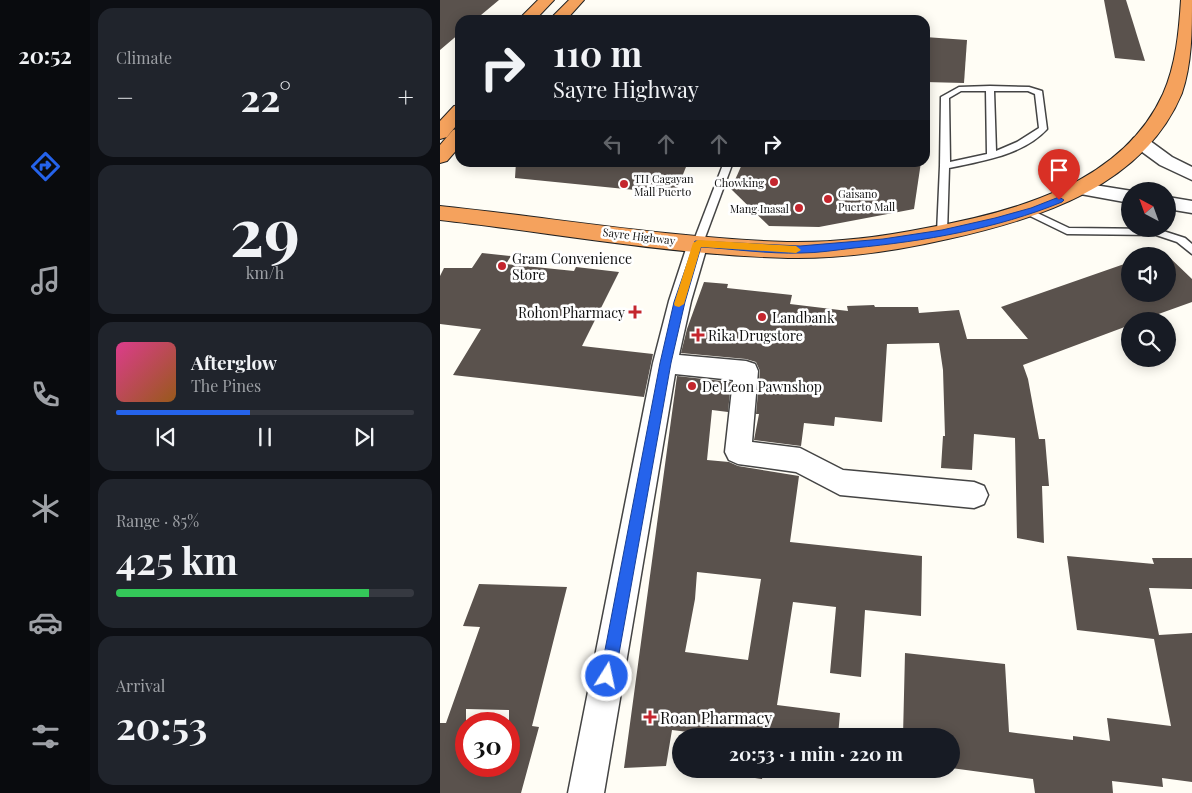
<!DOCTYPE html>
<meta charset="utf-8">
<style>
body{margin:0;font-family:"Playfair Display",serif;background:#20242c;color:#f1f3f6;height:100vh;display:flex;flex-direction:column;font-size:19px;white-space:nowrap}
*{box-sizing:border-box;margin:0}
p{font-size:16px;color:#9ea1a6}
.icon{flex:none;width:28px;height:28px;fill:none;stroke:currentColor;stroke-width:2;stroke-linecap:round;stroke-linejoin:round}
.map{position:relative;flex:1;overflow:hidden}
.panel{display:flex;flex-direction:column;gap:8px;padding:8px;background:#0d0f14;width:350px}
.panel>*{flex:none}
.hud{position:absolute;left:15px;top:15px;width:475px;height:152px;border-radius:15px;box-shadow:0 2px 12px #0003;background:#171b24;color:#f1f3f6;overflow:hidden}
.needle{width:32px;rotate:319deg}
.controls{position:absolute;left:681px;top:182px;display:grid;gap:10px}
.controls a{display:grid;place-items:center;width:55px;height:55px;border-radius:50%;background:#171b24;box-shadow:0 2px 12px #0003;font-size:25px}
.speed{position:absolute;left:15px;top:712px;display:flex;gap:10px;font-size:25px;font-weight:700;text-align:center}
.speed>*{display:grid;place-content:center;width:65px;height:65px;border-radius:50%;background:#171b24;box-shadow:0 2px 12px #0003;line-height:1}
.speed .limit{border:8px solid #d22;background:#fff;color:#111}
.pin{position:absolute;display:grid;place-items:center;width:42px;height:42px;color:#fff;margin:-51px -21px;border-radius:50% 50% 50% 0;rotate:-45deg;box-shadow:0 0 5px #0007}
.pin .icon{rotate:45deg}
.me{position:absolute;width:55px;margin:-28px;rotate:10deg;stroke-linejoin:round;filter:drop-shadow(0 0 4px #0008)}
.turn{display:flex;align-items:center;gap:18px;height:105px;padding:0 15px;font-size:22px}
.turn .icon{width:65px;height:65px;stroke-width:2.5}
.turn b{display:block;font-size:35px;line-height:42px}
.lanes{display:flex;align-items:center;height:48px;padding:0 15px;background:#0003;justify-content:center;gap:25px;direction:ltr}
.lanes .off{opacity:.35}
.big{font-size:38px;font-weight:700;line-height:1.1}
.panel .card{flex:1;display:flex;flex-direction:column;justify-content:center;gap:8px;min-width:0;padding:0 18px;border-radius:15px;background:#20242c}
.panel .dial{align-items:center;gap:0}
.dial b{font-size:65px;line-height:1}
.song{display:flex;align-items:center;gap:15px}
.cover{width:60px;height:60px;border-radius:8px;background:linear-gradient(135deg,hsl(330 70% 55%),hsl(30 70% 35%))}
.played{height:5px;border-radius:2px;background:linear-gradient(90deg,#2563eb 45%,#363941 45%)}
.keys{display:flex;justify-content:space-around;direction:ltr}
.heat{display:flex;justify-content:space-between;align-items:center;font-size:28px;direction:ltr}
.charge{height:8px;border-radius:4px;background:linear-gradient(90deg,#34c759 85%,#363941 0)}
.trip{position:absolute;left:232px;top:728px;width:288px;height:50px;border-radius:25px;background:#171b24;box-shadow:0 2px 12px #0003;font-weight:700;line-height:50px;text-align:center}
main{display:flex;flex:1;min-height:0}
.menu{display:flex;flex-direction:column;width:90px;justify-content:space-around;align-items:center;background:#090b0e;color:#9ea1a6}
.menu .icon{width:35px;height:35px}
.menu .on{color:#2563eb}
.menu b{font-size:22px;color:#f1f3f6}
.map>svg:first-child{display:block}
.building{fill:#5a524d;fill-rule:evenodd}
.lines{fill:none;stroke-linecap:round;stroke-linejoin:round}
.lane-casing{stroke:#444;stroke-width:3}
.street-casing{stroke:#444;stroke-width:3}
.highway-casing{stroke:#222;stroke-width:2}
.lane{fill:#fff;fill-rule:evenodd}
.street{fill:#fff;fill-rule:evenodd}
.highway{fill:#f5a25d;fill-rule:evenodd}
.route{fill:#2563eb;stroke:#184099}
.slow{fill:#f59e0b}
.poi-dot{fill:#c4262e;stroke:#fff;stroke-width:2}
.labels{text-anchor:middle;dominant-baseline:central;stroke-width:5;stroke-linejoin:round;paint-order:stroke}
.far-poi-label{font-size:11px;fill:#111;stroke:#fff;text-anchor:start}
.far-street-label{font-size:11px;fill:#111;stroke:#fff}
.poi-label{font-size:14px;fill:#111;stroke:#fff;text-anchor:start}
.near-poi-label{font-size:16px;fill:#111;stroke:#fff;text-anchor:start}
</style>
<main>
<nav class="menu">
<b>20:52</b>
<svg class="icon on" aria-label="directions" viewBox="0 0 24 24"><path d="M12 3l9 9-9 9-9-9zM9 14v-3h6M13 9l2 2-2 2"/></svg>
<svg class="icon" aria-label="music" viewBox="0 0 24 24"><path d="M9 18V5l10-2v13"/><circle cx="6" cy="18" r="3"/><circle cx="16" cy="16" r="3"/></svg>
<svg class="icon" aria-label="phone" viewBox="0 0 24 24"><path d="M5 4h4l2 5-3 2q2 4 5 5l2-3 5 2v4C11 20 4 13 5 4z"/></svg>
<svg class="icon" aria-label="climate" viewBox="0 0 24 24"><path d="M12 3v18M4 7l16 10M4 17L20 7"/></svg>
<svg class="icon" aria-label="car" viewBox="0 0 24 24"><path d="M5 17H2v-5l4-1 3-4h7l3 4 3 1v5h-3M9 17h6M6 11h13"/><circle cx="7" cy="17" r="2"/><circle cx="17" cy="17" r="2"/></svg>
<svg class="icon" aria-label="filters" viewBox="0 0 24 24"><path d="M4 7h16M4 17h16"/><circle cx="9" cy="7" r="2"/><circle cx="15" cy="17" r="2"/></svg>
</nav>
<section class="panel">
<div class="card"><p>Climate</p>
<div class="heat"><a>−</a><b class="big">22°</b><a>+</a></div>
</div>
<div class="card dial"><b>29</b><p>km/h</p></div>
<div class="card">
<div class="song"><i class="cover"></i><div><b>Afterglow</b><p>The Pines</p></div></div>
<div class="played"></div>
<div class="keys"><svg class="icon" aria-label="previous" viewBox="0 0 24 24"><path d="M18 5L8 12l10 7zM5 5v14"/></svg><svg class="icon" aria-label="pause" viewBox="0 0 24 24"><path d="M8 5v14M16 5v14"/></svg><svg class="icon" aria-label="next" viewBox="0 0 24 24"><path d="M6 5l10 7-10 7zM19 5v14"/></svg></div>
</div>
<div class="card"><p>Range · 85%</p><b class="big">425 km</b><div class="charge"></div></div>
<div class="card"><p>Arrival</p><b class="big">20:53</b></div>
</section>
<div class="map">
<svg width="752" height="793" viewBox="0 0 752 793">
<rect width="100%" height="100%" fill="#fffdf5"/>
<g class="building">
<path d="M0 0H59L35 20H20V33L0 50Z"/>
<path d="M664 0H686L705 61 675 58Z"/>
<path d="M485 37 527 40 524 83 485 82Z"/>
<path d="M76 162H192L246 167 235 194 75 178Z"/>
<path d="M303 162H481L474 209 379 227 329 226 291 189Z"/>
<path d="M42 253 71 256 66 264 134 271 136 267 179 272 142 346 213 354 204 397 13 375 41 329 0 324V276L4 268H32Z"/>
<path d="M728 256 752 279V302L699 321H690V325L583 365 588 379 599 439H605L609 486H602L604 543 577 538 575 438 534 434 532 470 501 468 503 436H505L503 370 499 343 447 344 442 422 395 417 394 426 364 423 361 446 314 440 319 414H316L320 371 316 362 306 359 241 353 247 329 264 282 288 284 287 288 352 295 350 304 408 311 407 306 434 305 435 307H478L479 313 519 310 527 339H588L561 307 690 262V294H728Z"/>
<path d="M237 376 291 382 288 412 272 410 267 460 289 462 298 466 359 476 350 542 482 556 481 616 425 610 421 677 390 673 396 607 353 602 337 705 400 713 398 736H280L232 730 226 766 184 768ZM257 572 321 579 308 660 245 652 255 599Z"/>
<path d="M627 556 714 564 712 558H752V589L709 588 719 635 752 633V782L722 778 723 787 672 781 673 793H595L593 779 511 768V736H463L465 653 565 664 569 732 633 740V736L670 741 667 718 731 726 714 639 637 630Z"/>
<path d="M39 584 127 587 92 726 99 727 81 793H0V723H6L40 627 23 626ZM26 709 69 710V766H26Z"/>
<path d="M295 769H324L322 779 294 775Z"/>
</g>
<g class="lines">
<g class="lane-casing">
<g id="lane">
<path d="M550 86 589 87 602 91 607 129C583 155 543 161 509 168L507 233 502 236 498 235 497 233 500 166 501 97 519 87ZM521 91H546L547 154 510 162 509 98ZM554 91H588L595 94 599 128 577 142 556 151Z"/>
<path d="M284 162H293L263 243 262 245H254L253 243Z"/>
<path d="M589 209 629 228 717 229 745 238 752 244V254L737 242 716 235 627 234 586 214 584 212Z"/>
</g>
</g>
<g class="street-casing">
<g id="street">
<path d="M700 137 706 138 732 157 752 167V180L720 165 694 146 691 142 694 138Z"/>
<path d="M642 183 692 191H690V203L635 193 633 189 635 185Z"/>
<path d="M728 197 752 201V213L728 209Z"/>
<path d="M258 236 265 238 268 243 251 301 239 355 306 361 315 364 318 371 312 442 360 448 403 470 534 482 544 486 548 495 544 504 534 508 400 495 356 472 298 464 289 460 285 452 293 380 235 374 164 793H128L213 363 229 301 248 243 251 238Z"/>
</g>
</g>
<g class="highway-casing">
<g id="highway">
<path d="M98 0H114L95 20H78Z"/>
<path d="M129 0H144L126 20H109Z"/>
<path d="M741 0H752C752 31 752 63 742 93 703 187 598 219 508 239 456 251 401 259 348 258 231 255 115 233 0 220V206C115 218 231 238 347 242 393 243 441 237 486 228 574 212 682 184 723 94 736 65 739 31 741 0Z"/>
<path d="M20 105V121L7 137 0 139V121L14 106Z"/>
<path d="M20 128V146L7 161 0 163V145L13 130Z"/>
</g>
</g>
<use href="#lane" class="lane"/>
<use href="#street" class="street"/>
<use href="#highway" class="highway"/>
</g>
<path class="route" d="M619 197 624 200 622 202C556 229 485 241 414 248 396 250 378 253 361 253 328 254 294 249 261 247L245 302 231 363 175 676 173 681 167 683 162 681 160 676 220 363 234 302 255 241 360 246 443 239 502 230 555 218 591 208Z"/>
<path class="slow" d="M258 240 356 246 361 250 356 253 261 247 244 304 239 307 235 306 234 304 253 243Z"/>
<g class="poi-dot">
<circle cx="334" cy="182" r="5"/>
<circle cx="184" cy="184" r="5"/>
<circle cx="388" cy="199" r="5"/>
<circle cx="359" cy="208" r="5"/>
<circle cx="62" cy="266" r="5"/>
<path d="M192.5 304.5h5v5h5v5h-5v5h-5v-5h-5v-5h5z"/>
<circle cx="322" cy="317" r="5"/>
<path d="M255.5 327.5h5v5h5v5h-5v5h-5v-5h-5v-5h5z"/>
<circle cx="252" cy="386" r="5"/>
<path d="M207.5 709.5h5v5h5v5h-5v5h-5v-5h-5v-5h5z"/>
</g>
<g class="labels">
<g class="far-poi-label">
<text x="194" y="178">TH Cagayan<tspan x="194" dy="13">Mall Puerto</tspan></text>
<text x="324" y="182" text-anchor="end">Chowking</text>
<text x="398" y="193">Gaisano<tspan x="398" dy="13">Puerto Mall</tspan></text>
<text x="349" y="208" text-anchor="end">Mang Inasal</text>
</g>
<g class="far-street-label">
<text transform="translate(199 236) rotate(7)">Sayre Highway</text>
</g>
<g class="poi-label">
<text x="72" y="258">Gram Convenience<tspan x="72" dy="16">Store</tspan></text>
<text x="185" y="312" text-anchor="end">Rohon Pharmacy</text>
<text x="332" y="317">Landbank</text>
<text x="268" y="335">Rika Drugstore</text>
<text x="262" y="386">De Leon Pawnshop</text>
</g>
<g class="near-poi-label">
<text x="220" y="717">Roan Pharmacy</text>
</g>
</g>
</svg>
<div class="controls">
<a><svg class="needle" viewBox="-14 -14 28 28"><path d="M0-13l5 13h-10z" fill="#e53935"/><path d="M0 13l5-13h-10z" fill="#9ea1a6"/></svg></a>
<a><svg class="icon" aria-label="sound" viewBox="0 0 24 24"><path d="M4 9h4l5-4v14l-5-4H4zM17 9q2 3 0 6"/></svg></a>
<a><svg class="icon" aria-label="search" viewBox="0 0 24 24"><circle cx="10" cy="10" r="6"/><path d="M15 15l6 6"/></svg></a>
</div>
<div class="speed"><div class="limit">30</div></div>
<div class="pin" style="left:619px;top:200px;background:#d93025"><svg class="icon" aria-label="arrive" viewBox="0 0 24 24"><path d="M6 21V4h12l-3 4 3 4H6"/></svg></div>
<svg class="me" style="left:167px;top:676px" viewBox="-20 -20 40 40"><circle r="17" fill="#2563eb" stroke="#fff" stroke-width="3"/><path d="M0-11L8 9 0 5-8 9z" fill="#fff"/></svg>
<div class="trip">20:53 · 1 min · 220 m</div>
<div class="hud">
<div class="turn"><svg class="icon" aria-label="right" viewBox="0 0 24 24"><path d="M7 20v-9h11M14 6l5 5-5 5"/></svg><div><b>110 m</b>Sayre Highway</div></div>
<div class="lanes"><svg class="icon off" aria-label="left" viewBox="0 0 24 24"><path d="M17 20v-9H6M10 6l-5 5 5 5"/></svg><svg class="icon off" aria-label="ahead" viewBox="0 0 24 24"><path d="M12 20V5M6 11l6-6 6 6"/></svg><svg class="icon off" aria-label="ahead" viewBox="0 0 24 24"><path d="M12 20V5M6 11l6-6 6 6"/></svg><svg class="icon" aria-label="right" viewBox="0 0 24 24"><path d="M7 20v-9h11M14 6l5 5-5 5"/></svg></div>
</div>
</div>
</main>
